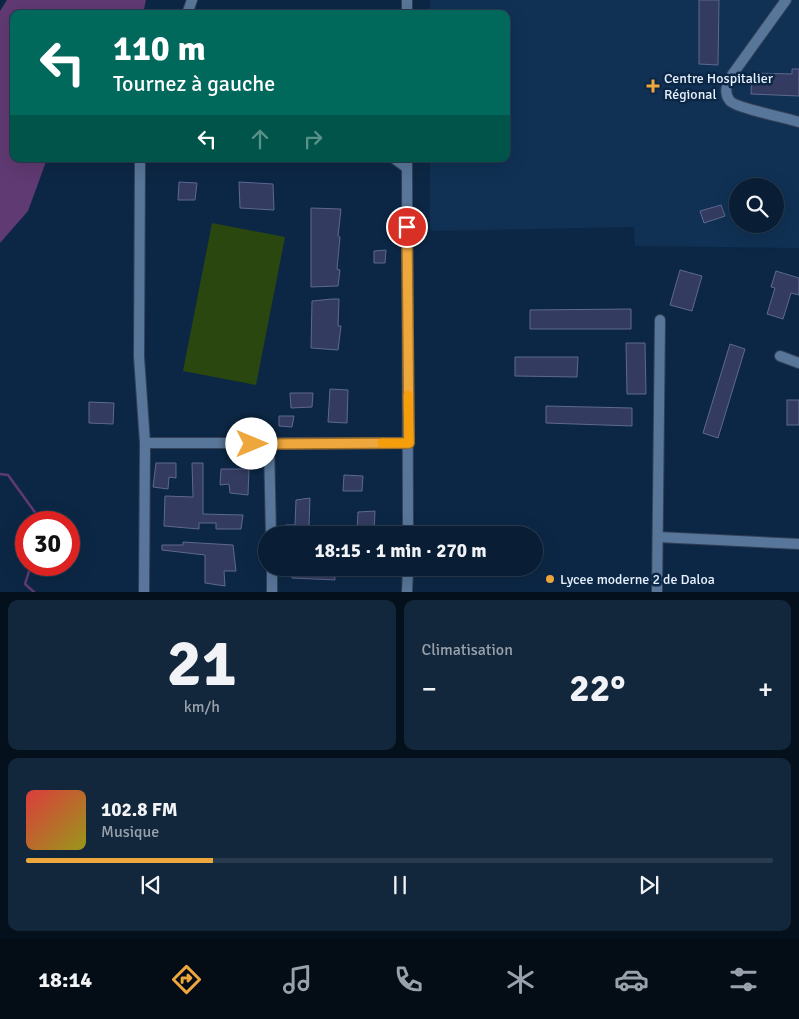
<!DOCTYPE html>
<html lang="fr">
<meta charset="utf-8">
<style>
body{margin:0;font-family:Signika,sans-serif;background:#12263c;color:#f1f3f6;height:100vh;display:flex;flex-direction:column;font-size:19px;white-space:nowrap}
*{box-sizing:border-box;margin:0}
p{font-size:16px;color:#99a2ac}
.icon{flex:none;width:28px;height:28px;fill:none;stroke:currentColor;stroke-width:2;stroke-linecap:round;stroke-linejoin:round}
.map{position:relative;height:592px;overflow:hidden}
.details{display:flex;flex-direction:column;gap:8px;padding:8px;background:#05101d;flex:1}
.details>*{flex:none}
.hud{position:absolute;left:10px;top:10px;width:500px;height:152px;border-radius:10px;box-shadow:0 5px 20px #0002,0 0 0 1px #293b4f;background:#00695c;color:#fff;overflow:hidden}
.tools{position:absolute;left:729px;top:178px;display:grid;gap:10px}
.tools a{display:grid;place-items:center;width:55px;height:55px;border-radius:50%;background:#091d34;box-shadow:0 5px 20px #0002,0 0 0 1px #293b4f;font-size:25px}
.speed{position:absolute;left:15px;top:511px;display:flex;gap:10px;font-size:25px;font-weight:700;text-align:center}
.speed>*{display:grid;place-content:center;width:65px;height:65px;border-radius:50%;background:#091d34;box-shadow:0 5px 20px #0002,0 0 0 1px #293b4f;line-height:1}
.speed .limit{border:8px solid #d22;background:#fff;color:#111}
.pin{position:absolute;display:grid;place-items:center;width:42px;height:42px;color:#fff;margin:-21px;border:2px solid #fff;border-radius:50%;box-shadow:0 1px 5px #0007}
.me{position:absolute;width:55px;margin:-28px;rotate:90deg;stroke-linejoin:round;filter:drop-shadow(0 0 4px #0008)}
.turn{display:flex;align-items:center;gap:18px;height:105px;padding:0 20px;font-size:22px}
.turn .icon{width:65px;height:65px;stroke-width:2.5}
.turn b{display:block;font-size:35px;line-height:42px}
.lanes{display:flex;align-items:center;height:48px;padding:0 20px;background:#0003;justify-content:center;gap:25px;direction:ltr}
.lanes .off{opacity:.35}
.big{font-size:38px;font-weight:700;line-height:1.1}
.details .widget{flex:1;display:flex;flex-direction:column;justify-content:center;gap:8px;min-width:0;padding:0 18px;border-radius:10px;background:#12263c}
.details .dial{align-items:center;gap:0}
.dial b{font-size:65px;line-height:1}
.song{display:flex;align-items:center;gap:15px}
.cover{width:60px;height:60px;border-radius:8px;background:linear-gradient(135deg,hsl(0 70% 55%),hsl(60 70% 35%))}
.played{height:5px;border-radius:2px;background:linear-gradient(90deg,#eea73d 25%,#293b4f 25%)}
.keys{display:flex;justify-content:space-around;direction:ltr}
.heat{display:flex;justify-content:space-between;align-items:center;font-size:28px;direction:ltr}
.details .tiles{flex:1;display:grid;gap:8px;grid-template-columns:1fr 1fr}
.widget:last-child{grid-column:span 2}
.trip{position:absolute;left:258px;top:526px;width:285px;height:50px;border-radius:25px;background:#091d34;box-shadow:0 5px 20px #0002,0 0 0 1px #293b4f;font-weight:700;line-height:50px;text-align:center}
.tabs{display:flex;height:80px;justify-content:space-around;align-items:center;background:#040c15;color:#99a2ac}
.tabs .icon{width:35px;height:35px}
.tabs .on{color:#eea73d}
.tabs b{font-size:22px;color:#f1f3f6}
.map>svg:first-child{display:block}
.built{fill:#103154;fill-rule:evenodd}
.green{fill:#2a4710}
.water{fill:#603a73}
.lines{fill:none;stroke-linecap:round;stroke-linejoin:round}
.stream{stroke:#603a73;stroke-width:2.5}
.building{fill:#333b60;stroke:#5e6890}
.minor-casing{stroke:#334058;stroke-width:12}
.minor{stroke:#587699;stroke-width:10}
.route-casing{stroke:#9b6d28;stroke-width:12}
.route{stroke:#eea73d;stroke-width:9}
.slow{stroke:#f59e0b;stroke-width:9}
.poi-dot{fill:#eea73d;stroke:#0c2745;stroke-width:2}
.labels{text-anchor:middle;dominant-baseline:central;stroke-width:5;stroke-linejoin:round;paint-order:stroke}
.poi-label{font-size:14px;fill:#e7f1fd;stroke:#0c2745;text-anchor:start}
</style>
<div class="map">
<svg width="799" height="592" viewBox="0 0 799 592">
<rect width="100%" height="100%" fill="#0c2745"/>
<path class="built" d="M430 0H799V248L635 246 634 227 430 231V159H506V14H430ZM738 186H775V224H738Z"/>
<path class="green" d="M212 223 285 237 256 385 183 371Z"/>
<path class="water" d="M7 0H146L143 14H14V159H47L28 211 0 243V11Z"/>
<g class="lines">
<g class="stream">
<path d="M0 474 8 475 42 522"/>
<path d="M31 565 25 584 34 592"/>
</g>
</g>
<g class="building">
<path d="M699 0H719L718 65 699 64Z"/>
<path d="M792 69H799V96L751 94 752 73 792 74Z"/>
<path d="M179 182 197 183 195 200H178Z"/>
<path d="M239 182 273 184 274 210 240 208Z"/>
<path d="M721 205 725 216 704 223 700 211Z"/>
<path d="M311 208 341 209 338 236 340 237 337 269 340 270 338 286 311 287Z"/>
<path d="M386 250 385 263H374V251Z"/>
<path d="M680 270 702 276 692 311 670 305Z"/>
<path d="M776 271 799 278V295L791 293 783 319 767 314 775 288 771 287Z"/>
<path d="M332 299H339L338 326H341L338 350 311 348 312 301Z"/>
<path d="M631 309V329H530V310Z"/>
<path d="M626 343H645L646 394H627Z"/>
<path d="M730 344 745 349 718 438 703 433Z"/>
<path d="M515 357H578L577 377 515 376Z"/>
<path d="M330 389 348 390 347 423 328 422Z"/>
<path d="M290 393H313L312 407 291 408Z"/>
<rect x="787" y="400" width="12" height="25"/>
<path d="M89 402 114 403 113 424 89 423Z"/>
<path d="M546 406 632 408V426L546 423Z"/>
<path d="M279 416H294L292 427 279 426Z"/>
<path d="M156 463H176V478L169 477 168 489 153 487Z"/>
<path d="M192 463H203V514L243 515 241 529H216V523H199V529L164 526 165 496 193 497Z"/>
<path d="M221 469H249L248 495 230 493 229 484 220 485Z"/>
<path d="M344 475 363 476 362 491H343Z"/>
<path d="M310 498 309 526H316V535H286V525H295L296 500Z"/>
<path d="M375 511 374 533 357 531 358 512Z"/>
<path d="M183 542 233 545 236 571H224L225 586 205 583V555L162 550V545H183Z"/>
<path d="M290 568H334L335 580 292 578Z"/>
</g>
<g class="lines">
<g class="minor-casing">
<g id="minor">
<path d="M786 0 732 75C727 84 723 92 730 101 736 108 787 118 799 122"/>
<path d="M187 14 192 0"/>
<path d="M407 14V0"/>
<path d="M140 159 139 357 145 443 144 592"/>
<path d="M395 159 407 168"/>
<path d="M407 159 408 535"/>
<path d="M780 356 799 363"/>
<path d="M145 443H409"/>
<path d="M269 444 271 535"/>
<path d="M658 537 799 544"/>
<path d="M272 568V592"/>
<path d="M407 592 408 568"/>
<path d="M657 592 660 320"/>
</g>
</g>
<use href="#minor" class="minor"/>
</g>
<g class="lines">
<g class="route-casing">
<path id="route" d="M252 444 409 443 407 227"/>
</g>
<use href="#route" class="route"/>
<path class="slow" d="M382 443H409L408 395"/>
</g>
<g class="poi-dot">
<path d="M650.5 78.5h5v5h5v5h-5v5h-5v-5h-5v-5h5z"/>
<circle cx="550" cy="579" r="5"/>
</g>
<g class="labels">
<g class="poi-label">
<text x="664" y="78">Centre Hospitalier<tspan x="664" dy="16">Régional</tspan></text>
<text x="560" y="579">Lycee moderne 2 de Daloa</text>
</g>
</g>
</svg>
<div class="tools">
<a><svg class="icon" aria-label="search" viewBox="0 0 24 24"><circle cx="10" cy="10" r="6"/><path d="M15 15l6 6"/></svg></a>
</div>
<div class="speed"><div class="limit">30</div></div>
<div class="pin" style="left:407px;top:227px;background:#d93025"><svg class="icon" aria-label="arrive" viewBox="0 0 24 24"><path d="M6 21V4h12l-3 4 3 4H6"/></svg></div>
<svg class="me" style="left:252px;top:444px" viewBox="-20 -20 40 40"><circle r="19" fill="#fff"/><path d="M0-13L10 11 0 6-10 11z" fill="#eea73d"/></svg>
<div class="trip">18:15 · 1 min · 270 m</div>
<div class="hud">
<div class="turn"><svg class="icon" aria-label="left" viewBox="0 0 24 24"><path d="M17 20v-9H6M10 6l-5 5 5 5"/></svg><div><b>110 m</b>Tournez à gauche</div></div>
<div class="lanes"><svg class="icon" aria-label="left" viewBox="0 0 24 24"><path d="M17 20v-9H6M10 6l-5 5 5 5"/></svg><svg class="icon off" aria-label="ahead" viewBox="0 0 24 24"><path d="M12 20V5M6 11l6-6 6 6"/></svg><svg class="icon off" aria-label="right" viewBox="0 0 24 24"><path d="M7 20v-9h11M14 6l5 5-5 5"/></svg></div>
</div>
</div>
<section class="details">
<div class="tiles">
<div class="widget dial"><b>21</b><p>km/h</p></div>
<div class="widget"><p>Climatisation</p>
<div class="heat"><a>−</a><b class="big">22°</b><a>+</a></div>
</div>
<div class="widget">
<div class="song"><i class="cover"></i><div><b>102.8 FM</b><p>Musique</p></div></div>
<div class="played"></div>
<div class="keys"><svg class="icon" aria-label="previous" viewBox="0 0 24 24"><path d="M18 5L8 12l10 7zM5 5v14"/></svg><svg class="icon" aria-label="pause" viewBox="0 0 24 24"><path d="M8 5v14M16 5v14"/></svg><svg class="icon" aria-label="next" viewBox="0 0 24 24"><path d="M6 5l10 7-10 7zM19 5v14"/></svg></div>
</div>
</div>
</section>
<nav class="tabs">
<b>18:14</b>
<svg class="icon on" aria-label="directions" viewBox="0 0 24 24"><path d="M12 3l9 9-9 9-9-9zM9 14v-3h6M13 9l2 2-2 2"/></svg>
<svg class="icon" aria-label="music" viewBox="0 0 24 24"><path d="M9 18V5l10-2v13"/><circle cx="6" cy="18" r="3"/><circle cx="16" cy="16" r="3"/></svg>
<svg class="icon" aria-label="phone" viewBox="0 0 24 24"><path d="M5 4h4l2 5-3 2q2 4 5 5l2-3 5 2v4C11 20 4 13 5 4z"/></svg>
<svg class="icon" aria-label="climate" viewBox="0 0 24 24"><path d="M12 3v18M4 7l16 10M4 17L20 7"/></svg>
<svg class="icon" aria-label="car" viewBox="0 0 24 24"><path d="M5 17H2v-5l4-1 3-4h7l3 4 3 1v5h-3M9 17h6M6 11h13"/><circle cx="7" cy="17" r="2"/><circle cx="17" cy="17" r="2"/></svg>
<svg class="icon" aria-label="filters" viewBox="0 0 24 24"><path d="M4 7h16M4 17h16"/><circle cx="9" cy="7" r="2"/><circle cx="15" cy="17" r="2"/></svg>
</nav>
